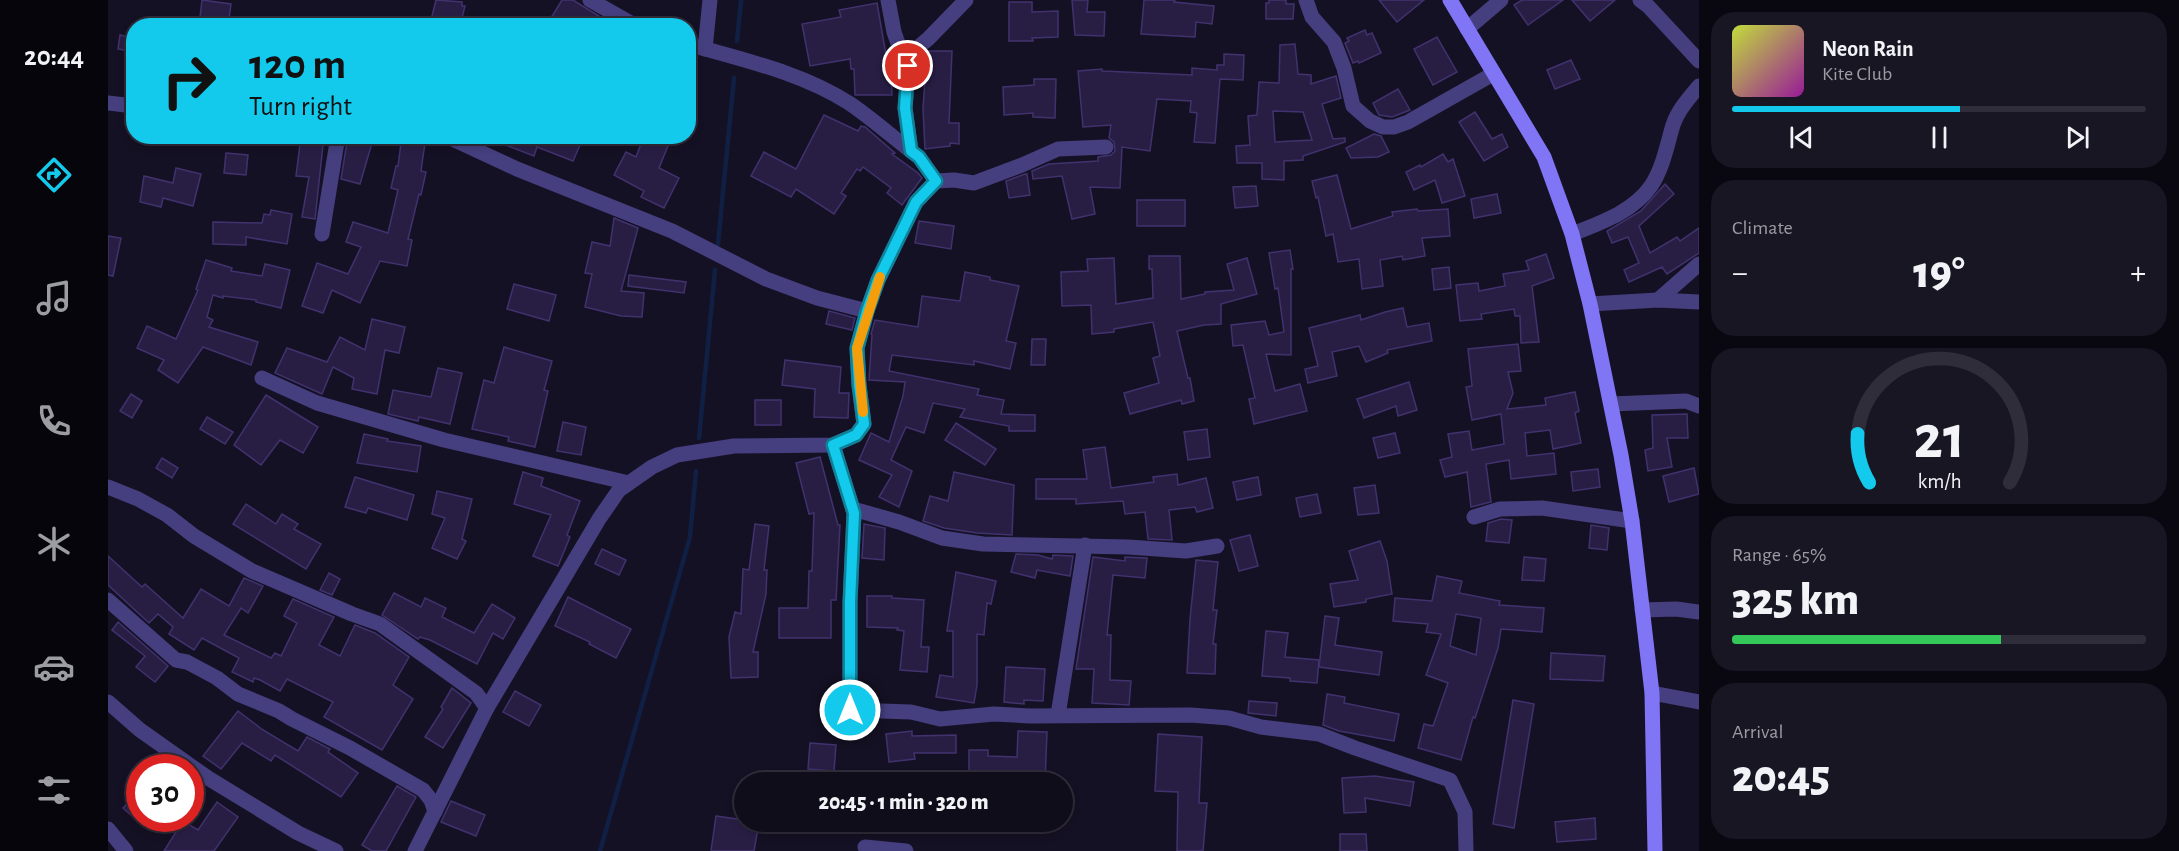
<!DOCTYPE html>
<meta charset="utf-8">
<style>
body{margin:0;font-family:"Alegreya Sans",sans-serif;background:#191624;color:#f1f3f6;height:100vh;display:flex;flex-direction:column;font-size:22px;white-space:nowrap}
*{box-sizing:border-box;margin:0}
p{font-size:20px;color:#9c9ca3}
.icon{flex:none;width:33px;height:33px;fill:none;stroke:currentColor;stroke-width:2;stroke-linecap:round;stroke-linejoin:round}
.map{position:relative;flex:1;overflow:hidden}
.details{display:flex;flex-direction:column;gap:12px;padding:12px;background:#09070f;width:480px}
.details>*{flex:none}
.hud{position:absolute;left:18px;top:18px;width:570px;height:126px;border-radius:24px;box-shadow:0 3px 9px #0003,0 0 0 2px #302d3a;background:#13caec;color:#111;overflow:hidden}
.speed{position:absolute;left:18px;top:754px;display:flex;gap:12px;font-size:30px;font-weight:700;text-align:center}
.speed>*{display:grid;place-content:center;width:78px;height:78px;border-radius:50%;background:#100d1b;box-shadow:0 3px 9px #0003,0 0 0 2px #302d3a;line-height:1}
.speed .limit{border:9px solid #d22;background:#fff;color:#111}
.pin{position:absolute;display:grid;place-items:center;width:51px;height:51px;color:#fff;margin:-26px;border:3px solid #fff;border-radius:50%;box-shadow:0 2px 6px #0007}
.me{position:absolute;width:66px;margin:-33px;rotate:0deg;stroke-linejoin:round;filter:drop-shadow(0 0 4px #0008)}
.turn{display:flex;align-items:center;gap:21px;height:126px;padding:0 24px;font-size:27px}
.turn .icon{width:78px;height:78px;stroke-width:2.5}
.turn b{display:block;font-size:42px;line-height:51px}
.big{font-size:45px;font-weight:800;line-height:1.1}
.details .card{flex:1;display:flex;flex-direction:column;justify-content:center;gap:9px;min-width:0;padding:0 21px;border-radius:24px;background:#191624}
.details .dial{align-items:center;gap:0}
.dial svg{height:156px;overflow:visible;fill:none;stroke:#302d3a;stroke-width:7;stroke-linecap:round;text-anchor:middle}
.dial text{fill:#f1f3f6;stroke:none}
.song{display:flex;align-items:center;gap:18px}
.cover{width:72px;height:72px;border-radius:9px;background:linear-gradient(135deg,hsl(70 70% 55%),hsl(300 70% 35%))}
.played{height:6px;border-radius:3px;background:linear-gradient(90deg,#13caec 55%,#302d3a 55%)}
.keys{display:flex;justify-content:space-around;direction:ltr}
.heat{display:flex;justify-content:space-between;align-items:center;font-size:33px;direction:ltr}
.charge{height:9px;border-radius:4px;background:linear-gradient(90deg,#34c759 65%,#302d3a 0)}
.trip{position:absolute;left:626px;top:772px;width:339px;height:60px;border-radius:30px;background:#100d1b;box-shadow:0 3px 9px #0003,0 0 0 2px #302d3a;font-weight:800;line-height:60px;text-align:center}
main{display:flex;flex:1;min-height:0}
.menu{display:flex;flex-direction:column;width:108px;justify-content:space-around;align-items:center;background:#06050b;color:#9c9ca3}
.menu .icon{width:42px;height:42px}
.menu .current{color:#13caec}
.menu b{font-size:27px;color:#f1f3f6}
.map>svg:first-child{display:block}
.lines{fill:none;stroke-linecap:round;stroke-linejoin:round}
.stream{stroke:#102044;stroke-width:4.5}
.building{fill:#281e44;stroke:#41326e;stroke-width:1.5;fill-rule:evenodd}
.street{stroke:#453f7f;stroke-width:15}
.secondary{stroke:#8075f4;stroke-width:15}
.route-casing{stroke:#0c8399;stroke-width:15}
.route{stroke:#13caec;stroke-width:10}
.slow{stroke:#f59e0b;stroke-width:10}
</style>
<main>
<nav class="menu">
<b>20:44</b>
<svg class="icon current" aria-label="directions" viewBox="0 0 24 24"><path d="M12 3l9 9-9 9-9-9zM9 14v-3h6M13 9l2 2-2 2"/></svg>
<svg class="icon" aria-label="music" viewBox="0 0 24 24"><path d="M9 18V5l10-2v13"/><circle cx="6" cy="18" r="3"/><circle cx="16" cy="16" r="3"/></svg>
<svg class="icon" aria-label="phone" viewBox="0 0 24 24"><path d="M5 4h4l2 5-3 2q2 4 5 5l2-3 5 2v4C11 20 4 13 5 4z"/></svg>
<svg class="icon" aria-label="climate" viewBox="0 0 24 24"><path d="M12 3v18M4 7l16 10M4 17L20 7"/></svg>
<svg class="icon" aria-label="car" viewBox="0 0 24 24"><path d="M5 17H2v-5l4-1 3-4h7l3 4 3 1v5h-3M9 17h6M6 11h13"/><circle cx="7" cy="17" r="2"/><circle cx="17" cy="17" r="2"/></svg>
<svg class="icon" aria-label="filters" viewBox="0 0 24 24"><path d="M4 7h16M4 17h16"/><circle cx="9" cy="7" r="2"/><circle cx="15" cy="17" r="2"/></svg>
</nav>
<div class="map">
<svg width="1591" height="851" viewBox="0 0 1591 851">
<rect width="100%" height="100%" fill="#151124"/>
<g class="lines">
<g class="stream">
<path d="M629 41 633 0"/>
<path d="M610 244 626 78"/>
<path d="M591 438 607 270"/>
<path d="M492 851 582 537 588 471"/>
</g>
</g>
<g class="building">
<path d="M94 0 123 4 120 26H91Z"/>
<path d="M328 0 354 2V6H357L352 26H326L327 21 323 20Z"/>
<path d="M454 0H465L507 26H457L443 18Z"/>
<path d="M964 0H980L979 12H997L996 36 967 35Z"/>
<path d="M1036 0H1067L1066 2 1106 6 1104 24 1088 22 1087 37 1033 34Z"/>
<path d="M1161 0H1178V4H1186L1185 19H1158V3H1161Z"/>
<path d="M1271 0H1316L1289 22Z"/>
<path d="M1414 0H1455L1420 25 1406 5Z"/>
<path d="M1464 0H1507L1482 21Z"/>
<path d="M901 2H924V12L950 11V37L924 38 925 41H901Z"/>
<path d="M769 3 781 72H783L784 95H747L746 69H743L742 59 702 66 694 24 733 17 731 10Z"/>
<path d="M1257 30 1259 35 1264 33 1273 53 1251 63 1250 61 1245 63 1237 43 1241 41 1239 38Z"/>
<path d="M12 35 26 38V52L10 49Z"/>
<path d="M1329 37 1349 72 1325 85 1306 49Z"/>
<path d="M1187 44 1190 74 1203 75V84L1228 76 1233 98 1214 104 1225 139 1237 138V142L1195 156V160L1176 161V180L1154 179V163H1129L1128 146 1142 145 1140 116 1149 115 1151 82 1171 83 1172 45ZM1165 111 1195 112 1204 140 1167 142Z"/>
<path d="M821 51H844L841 123H851V144L842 143V146L817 149 815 108 819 53Z"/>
<path d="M1116 54 1136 55 1135 80 1112 79 1107 143 1086 142 1089 113 1082 112 1083 101 1049 99 1042 151 1014 147 1012 188 982 187 987 214 964 219 954 176 925 179 924 171 941 164 990 161V157L1003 155 1007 151 1006 142 1001 138 1003 125 975 127 970 71 994 69V71L1084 75V68L1109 70V65H1116Z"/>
<path d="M1463 60 1472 79 1447 89 1439 70Z"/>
<path d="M926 79H948L947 118 925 117V113L896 115 895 87 926 85Z"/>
<path d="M1290 89 1302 110 1284 117 1271 115 1265 103Z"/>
<path d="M1367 112 1384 139 1394 134 1400 147 1376 161 1351 122Z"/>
<path d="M716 115 750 131 753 126 757 127 787 153 784 154 810 173 814 178 794 205 779 193 783 188 755 167 752 171 749 169 733 193 738 196 726 214 688 189 683 197 643 176 656 152 688 169Z"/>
<path d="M1266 134 1273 136 1281 152 1270 157 1243 158 1238 148Z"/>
<path d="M193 136H216L207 219 194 217 201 177 188 176Z"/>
<path d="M240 136H266L252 184 233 179Z"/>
<path d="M294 136H318L313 171 318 172 313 195 311 194 300 239 304 240 299 266 272 261 252 303 224 290 215 313 194 306 209 263 240 274 253 247 238 242 245 222 280 233 290 190 283 188 288 166H290Z"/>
<path d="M404 136H476L465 161 429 147 426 156 400 146Z"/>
<path d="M536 136H564L551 168 571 178 556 208 533 197 536 191 506 175 518 152 528 157Z"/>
<path d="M118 153 140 155 138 175 116 173Z"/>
<path d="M1335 154 1340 162 1345 159 1357 196 1334 203 1327 180 1306 190 1298 172 1312 165 1313 167Z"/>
<path d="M68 168 93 174 85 206 55 198 53 207 32 202 36 176 65 183Z"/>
<path d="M917 174H919L922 195 901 198 898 181Z"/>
<path d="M1229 175 1243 229 1285 216 1284 212 1309 209 1310 211 1340 209 1342 236 1314 238 1317 256 1295 260 1294 256 1272 260 1275 286 1254 289 1251 259 1230 262 1225 234 1218 236 1210 197 1208 198 1204 181Z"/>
<path d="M1557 184 1566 194 1531 226 1542 253 1569 237 1572 241 1591 228V253L1559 274 1554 267 1521 282 1516 270 1531 263 1520 237 1504 243 1499 231 1533 211Z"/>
<path d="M1148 186 1150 206 1127 208 1125 187Z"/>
<path d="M1389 194 1393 213 1366 218 1363 199Z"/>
<rect x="1029" y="200" width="48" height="26"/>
<path d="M163 210 184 214 179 244 138 237V245L105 244V222L154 223 156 214 162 215Z"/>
<path d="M506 218 530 228 513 291 536 293 534 317 513 316 477 307 484 274 477 273 484 242 502 246Z"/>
<path d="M811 221 846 226 843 249 807 243Z"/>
<path d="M0 236 13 238 5 276 0 275Z"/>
<path d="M1182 250 1185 269H1183V355L1158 354 1167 391 1192 384 1199 411 1146 424 1141 399 1147 398 1135 345 1125 346 1123 325 1157 321 1161 335 1176 332 1170 288 1167 289 1161 253Z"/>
<path d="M1438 254 1446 278 1424 286 1431 342 1413 343 1412 316H1407L1406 309 1373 314 1374 319 1352 321 1348 285 1370 283 1371 291 1397 286 1395 274 1421 270 1418 261Z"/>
<path d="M1041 256H1072L1073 299 1097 294V292L1126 290 1119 264 1139 258 1149 294 1113 304V324L1096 325 1069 331 1080 378H1082L1086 401 1074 404 1073 400 1022 414 1016 393 1051 383 1045 358 1052 356 1045 322 1006 329V332L984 334 983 305 954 306 953 272 980 271 979 259 1006 258 1008 304 1045 298 1044 269H1041Z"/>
<path d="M98 260 124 268 123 271 154 276 157 264 182 270 173 308 148 302V300L115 296V298L105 295 99 317 105 320 101 327 150 342 143 365 95 347 70 383 50 370 56 360 29 348 39 326 68 339 90 290 88 289Z"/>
<path d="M1341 267 1343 288 1326 290 1324 269Z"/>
<path d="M857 272 882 277V280L911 286 898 341 908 343 902 369 866 361V365L784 355 781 371 871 389 869 395 896 400 893 414 927 415V431H901V426L852 417 857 409 825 403 816 433 798 427 783 460 804 471 791 507 771 497 784 475 751 460 763 433 781 442 795 396 797 382 761 380 764 335 763 334 767 320 810 327 814 296 852 301Z"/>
<path d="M521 275 578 282 576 293 520 286Z"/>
<path d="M406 284 448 295 441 321 399 309Z"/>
<path d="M1295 308 1299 327 1321 323 1324 341 1279 350 1280 353 1258 362 1251 346 1224 352 1229 376 1200 383 1197 369 1210 366 1201 328 1252 315 1253 320 1277 312Z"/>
<path d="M721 311 747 318 744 330 718 324Z"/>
<path d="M264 319 297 327 291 353 277 350 269 394 244 389 246 378 225 367 214 394 167 373 179 348 219 362 232 337 257 350Z"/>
<path d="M924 339H938L937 365H923Z"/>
<path d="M1410 344 1413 371 1400 372 1405 393 1399 409 1438 405 1437 398 1467 392 1471 411 1467 413 1473 443 1445 449 1442 430 1417 433 1419 456 1446 453 1448 474 1403 479 1401 460 1378 464 1383 502 1363 507 1359 472 1337 477 1332 460 1344 457 1340 434 1361 431 1364 450 1396 444 1393 414 1364 420 1358 387 1364 386 1360 349Z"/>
<path d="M396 347 444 361 436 390 440 391 427 447 400 441 401 437 364 429 376 380 386 383Z"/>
<path d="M677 360 733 367 731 393H741L740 418 706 417 707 389 674 385Z"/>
<path d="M330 368 354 373 342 424 311 417 310 421 280 414 285 390 323 397Z"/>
<path d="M1301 382 1309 410 1290 416 1288 406 1256 418 1249 399Z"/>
<path d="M23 394 34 401 24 418 12 411Z"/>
<path d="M158 395 210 427 195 453 172 440 153 465 126 445Z"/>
<rect x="647" y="400" width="26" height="25"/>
<path d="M1579 414 1580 438H1559L1564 467 1540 471 1537 450 1545 448 1544 415Z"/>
<path d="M99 417 125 432 117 444 92 429Z"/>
<path d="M455 422 478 427 473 455 449 451Z"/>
<path d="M848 423 888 449 877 465 837 440Z"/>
<path d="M1099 429 1102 457 1080 460 1076 432Z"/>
<path d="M1287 433 1292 453 1270 458 1265 438Z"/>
<path d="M256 434 280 439 279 441 313 446 309 472 249 463Z"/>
<path d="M997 447 1003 488 1046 482 1045 477 1069 474 1070 485 1098 478 1105 508 1089 512 1087 507 1061 510 1064 540 1040 539 1037 512 1017 514 1015 501 968 504V499H928V479H979L975 450Z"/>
<path d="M712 457 730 525H732L728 600H723V638H671V608H700L701 571H704L706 513 701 514 688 463Z"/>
<path d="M54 458 70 468 64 478 48 468Z"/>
<path d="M1586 468 1591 494 1561 502 1555 476Z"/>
<path d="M1490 469 1492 487 1465 491 1463 472Z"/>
<path d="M415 472 435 478 433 486 472 501 459 535 462 537 450 566 425 556 443 515 406 504Z"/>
<path d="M846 472 906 485 904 535 869 533 836 528 815 521 822 496 840 501Z"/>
<path d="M247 477 306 495 299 520 260 508 258 513 237 507Z"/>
<path d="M1150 477 1153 495 1129 500 1125 482Z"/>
<path d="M1267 485 1271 513 1250 515 1246 488Z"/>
<path d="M329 491 364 499 354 539 358 541 349 559 324 548 337 518 324 514Z"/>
<path d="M1209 494 1213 513 1192 517 1188 498Z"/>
<path d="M138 504 168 524 174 514 190 524 186 529 213 544 198 569 125 524Z"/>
<path d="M1393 519 1404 520 1401 543 1378 541 1380 523Z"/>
<path d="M647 524 661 526 656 570H659L658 594 645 652H650V677L623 678 621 637 627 612 633 614 635 569 641 570Z"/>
<path d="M756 524 777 528 776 560 754 558Z"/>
<path d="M1483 525 1501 528 1499 550 1481 548Z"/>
<path d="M1142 535 1150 566 1131 571 1122 540Z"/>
<path d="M1272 541 1279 561 1284 594 1258 599V602L1226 607 1222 584 1250 580 1241 551Z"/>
<path d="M494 549 518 560 511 575 487 564Z"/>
<path d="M908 554 930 555 944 559 945 555 965 556 962 576 929 570 927 578 903 572Z"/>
<path d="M0 556 34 587 37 584 75 618 93 589 121 606 136 578 155 586 140 613 133 608 116 635 163 658 167 653 173 656 189 623 176 616 185 599 226 617 211 645 232 656 247 625 267 633 301 657 285 685 305 699 274 750 216 717 225 702 179 679 172 691 152 680 146 678 145 682 124 672 131 658 94 638 86 650 61 634 65 627 50 614 41 623 0 585Z"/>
<path d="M985 557 1017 561V557L1039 558 1037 578 1005 575 999 635H1003L1002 680 1023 681 1021 705 984 703 986 669H968Z"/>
<path d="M1416 557 1438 559 1436 581 1414 580Z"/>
<path d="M1088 560 1110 562 1105 610H1109L1105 644H1108L1107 674 1079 673 1082 619Z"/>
<path d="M848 572 888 581 883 604 879 603 876 635 869 634V685L866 703 828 697 832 675 845 677V631H839Z"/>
<path d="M221 573 232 579 224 595 212 590Z"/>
<path d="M1329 576 1354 581 1351 593 1392 601 1391 605 1436 608 1434 632 1393 629 1390 648 1367 718 1365 717 1353 760 1310 748 1316 724 1325 726 1340 683 1318 675 1333 634 1318 632 1320 624 1285 621 1287 598 1324 601ZM1348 614 1373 618 1368 655 1342 646Z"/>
<path d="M286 593 313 607 317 598 338 608 334 617 366 633 384 604 407 618 395 639 385 633 369 664 322 640 312 637 310 639 274 615Z"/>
<path d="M759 596H784V598L816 600 813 647H821L819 672 792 670 796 631 789 630 790 628 759 627Z"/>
<path d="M460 597 523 629 508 658 481 644 482 642 447 626Z"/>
<path d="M1217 616 1231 618 1227 645 1274 652 1271 675 1211 667Z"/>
<path d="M10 622 60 666 47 682 28 667 37 656 4 630Z"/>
<path d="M1158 631 1180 633 1177 657 1211 660 1209 683 1182 681V678L1154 676Z"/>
<path d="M1443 653 1497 656 1495 681 1442 679Z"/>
<path d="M898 667 937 669 935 701 916 700V704L896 702Z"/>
<path d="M344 688 363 703 335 748 317 737 335 709 333 707Z"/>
<path d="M407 691 433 705 421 726 395 712Z"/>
<path d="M1219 694 1237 697 1236 703 1291 714 1286 741 1231 731 1215 725Z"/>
<path d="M1405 700 1426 704 1406 828 1385 824Z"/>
<path d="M1141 701 1169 703 1168 716 1140 713Z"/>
<path d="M130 711 155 730 190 751 199 737 222 749 220 752 250 773 233 797 167 755 163 761 134 743 113 769 95 756Z"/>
<path d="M804 731V736L848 735V753H806L807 759 781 762 778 734Z"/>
<path d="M910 731 939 732 937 783H861V750H880V756L909 757Z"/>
<path d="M1050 734 1094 737 1091 803H1099L1095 851H1069L1070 792 1047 791Z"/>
<path d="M702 743 728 745 726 771 700 769Z"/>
<path d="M1267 776 1306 782 1302 806 1257 798 1258 812 1236 813 1234 778Z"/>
<path d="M289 786 308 797 278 851H264L254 845Z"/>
<path d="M32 791V823L15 808Z"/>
<path d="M343 801 377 815 368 836 333 822Z"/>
<path d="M109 802 130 817 106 851H56L75 821 90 830Z"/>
<path d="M608 816 636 820V822L651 823 646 851H603Z"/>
<path d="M1487 818 1488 839 1449 842 1447 822Z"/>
<path d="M1232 834H1258L1259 851H1232Z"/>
</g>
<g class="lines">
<g class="street">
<path d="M482 0 528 26"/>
<path d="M780 0 786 32 792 49 802 54"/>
<path d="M858 0 820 39 802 54 797 108 803 151 811 157 828 181 846 180 866 183 914 165 950 149 998 147"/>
<path d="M1198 0 1204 17 1226 42 1236 68 1245 106 1262 121 1275 127H1286L1300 122 1385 74"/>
<path d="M1532 0 1540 6 1591 61"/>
<path d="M1359 29 1393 0"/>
<path d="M580 44C635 60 692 72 741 103 762 117 782 135 803 151"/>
<path d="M597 49 602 0"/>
<path d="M0 103 26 106"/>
<path d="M338 136 409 169 564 231 658 279 709 298 759 311"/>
<path d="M214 234 230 136"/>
<path d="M1464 234C1492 223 1525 212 1543 186 1555 168 1559 145 1565 125 1570 110 1581 98 1591 86"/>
<path d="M1550 300 1591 264"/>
<path d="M1482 304 1550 300 1591 302"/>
<path d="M154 378 209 403 336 440 521 483"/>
<path d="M1503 404 1578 401 1591 406"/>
<path d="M725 445 746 513 742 602V710L803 712 832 719 886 714 922 716 1083 715 1121 718 1153 727 1211 734 1247 748 1342 780 1357 812 1358 851"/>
<path d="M0 487 30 499 59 515 86 536 144 571 244 614 272 624 368 693 379 708"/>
<path d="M745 509 791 522 834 538 875 544 1020 547 1078 551 1109 546"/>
<path d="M1366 517 1392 509 1434 508 1524 521"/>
<path d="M0 600 68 660 79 662 109 678 130 694 171 711 184 719 242 748 315 790 323 800 327 812"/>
<path d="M1534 610 1568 609 1591 612"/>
<path d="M1544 693 1591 702"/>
<path d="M0 702 32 730 100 778 190 833 228 851"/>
<path d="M950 715 977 545"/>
<path d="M0 829 18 851"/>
<path d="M757 847 798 851"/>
<path d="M307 851 379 708 491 519 511 490 544 467 569 455 626 446 725 445 748 435 756 424 751 385 749 348 759 311 770 280 808 202 828 181"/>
</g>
<path class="secondary" d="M1342 0 1436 157 1464 234 1482 304 1513 455 1524 521 1544 693 1547 851"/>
</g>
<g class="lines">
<g class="route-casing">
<path id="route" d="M742 710V602L746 513 725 445 748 435 756 424 751 385 749 348 759 311 770 280 808 202 828 181 811 157 803 151 797 108 800 66"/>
</g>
<use href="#route" class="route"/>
<path class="slow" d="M755 412 749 348 772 277"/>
</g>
</svg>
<div class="speed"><div class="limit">30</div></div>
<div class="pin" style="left:800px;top:66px;background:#d93025"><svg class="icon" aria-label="arrive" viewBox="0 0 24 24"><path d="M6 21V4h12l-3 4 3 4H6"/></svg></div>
<svg class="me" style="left:742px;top:710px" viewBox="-20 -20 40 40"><circle r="17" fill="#13caec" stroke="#fff" stroke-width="3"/><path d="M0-11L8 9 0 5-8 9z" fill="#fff"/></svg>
<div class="trip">20:45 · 1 min · 320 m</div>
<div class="hud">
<div class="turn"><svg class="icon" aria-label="right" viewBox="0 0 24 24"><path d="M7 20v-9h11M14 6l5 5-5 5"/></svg><div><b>120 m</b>Turn right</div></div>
</div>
</div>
<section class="details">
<div class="card">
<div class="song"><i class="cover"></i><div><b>Neon Rain</b><p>Kite Club</p></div></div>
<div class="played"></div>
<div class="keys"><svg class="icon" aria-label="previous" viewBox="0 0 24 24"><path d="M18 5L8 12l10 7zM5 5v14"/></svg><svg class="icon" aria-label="pause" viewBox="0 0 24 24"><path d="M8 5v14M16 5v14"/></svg><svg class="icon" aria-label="next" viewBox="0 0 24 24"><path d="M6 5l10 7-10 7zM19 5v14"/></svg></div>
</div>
<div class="card"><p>Climate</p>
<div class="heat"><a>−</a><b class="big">19°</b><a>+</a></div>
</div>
<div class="card dial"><svg viewBox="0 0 100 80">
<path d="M14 69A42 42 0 1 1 86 69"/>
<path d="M14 69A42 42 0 0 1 8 44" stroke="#13caec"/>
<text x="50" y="56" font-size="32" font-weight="700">21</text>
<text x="50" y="72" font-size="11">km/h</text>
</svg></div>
<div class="card"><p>Range · 65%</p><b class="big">325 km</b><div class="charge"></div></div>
<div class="card"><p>Arrival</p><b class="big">20:45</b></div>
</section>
</main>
